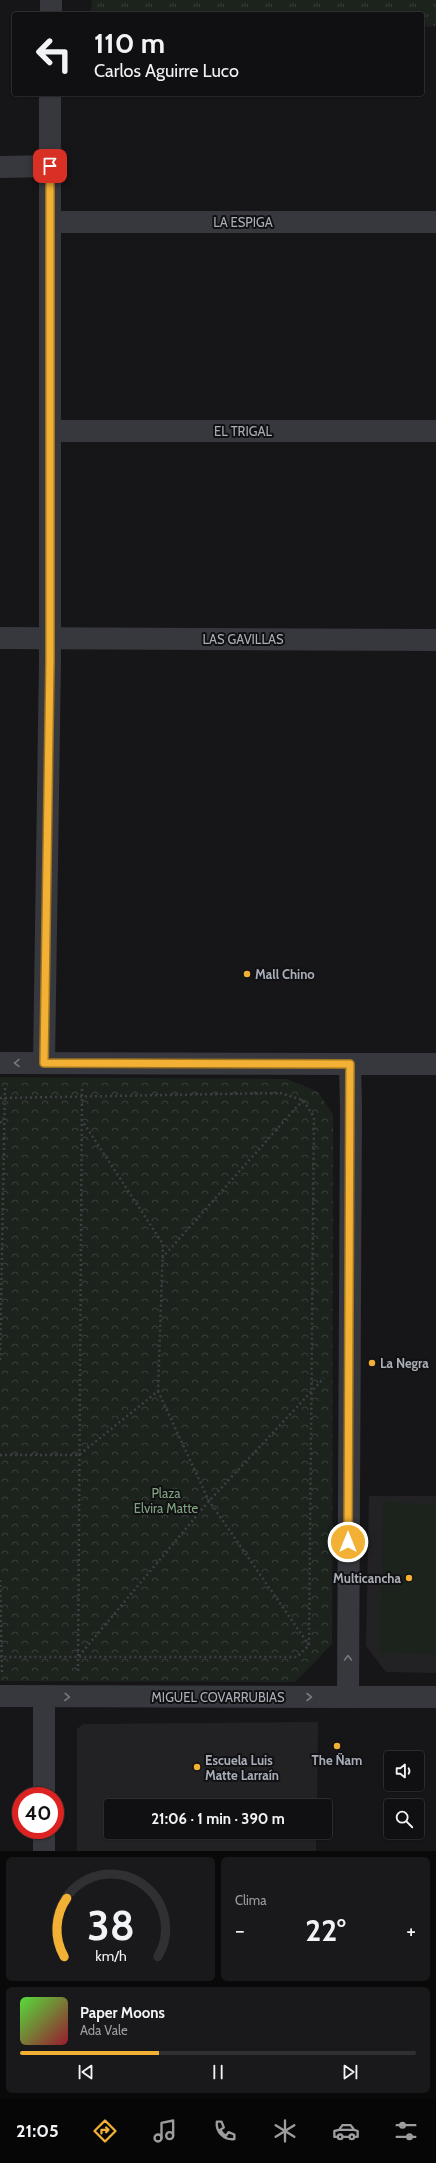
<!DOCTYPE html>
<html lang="es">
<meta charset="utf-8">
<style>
body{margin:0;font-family:Cabin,sans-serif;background:#19191b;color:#f1f3f6;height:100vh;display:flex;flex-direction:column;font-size:15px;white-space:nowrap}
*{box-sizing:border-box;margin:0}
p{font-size:13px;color:#9c9d9f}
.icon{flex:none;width:22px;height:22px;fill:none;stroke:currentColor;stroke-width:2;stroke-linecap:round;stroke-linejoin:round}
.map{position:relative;height:1851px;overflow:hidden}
.panel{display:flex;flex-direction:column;gap:6px;padding:6px;background:#09090a;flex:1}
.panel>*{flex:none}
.banner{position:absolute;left:12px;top:12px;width:412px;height:84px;border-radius:4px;box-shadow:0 1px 3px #0004,0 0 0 1px #303032;background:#101012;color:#f1f3f6;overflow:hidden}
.fabs{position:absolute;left:384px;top:1751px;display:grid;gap:8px}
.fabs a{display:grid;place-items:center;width:40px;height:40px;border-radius:4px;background:#101012;box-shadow:0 1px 3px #0004,0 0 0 1px #303032;font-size:20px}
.speed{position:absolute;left:12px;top:1787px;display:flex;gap:8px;font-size:20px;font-weight:700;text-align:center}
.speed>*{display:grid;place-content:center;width:52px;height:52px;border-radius:50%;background:#101012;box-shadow:0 1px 3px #0004,0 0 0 1px #303032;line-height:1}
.speed .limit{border:6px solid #d22;background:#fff;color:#111}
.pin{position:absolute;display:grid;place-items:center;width:34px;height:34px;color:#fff;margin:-17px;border-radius:8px;box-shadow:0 2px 6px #0006}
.me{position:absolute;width:44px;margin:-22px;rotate:0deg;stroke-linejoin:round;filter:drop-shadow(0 0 3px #0008)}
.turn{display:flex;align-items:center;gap:14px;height:84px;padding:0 16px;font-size:18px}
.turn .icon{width:52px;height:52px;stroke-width:2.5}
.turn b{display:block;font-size:28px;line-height:34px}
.big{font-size:30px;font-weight:700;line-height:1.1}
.panel .card{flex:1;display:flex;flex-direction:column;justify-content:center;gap:6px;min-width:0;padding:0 14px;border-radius:6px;background:#19191b}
.panel .dial{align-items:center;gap:0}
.dial svg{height:104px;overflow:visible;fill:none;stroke:#303032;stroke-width:7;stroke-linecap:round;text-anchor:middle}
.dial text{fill:#f1f3f6;stroke:none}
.song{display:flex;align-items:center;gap:12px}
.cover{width:48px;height:48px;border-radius:6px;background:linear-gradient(135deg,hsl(110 70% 55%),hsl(350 70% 35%))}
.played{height:4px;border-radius:2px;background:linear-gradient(90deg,#f2b134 35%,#303032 35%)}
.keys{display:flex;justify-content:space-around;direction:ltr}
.heat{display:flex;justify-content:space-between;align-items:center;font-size:22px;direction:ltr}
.panel .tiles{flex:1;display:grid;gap:6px;grid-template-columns:1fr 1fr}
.card:last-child{grid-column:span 2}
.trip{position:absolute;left:104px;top:1799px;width:228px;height:40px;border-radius:4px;background:#101012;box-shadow:0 1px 3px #0004,0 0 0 1px #303032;font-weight:700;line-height:40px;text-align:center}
.menu{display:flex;height:64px;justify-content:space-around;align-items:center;background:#060607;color:#9c9d9f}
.menu .icon{width:28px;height:28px}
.menu .current{color:#f2b134}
.menu b{font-size:18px;color:#f1f3f6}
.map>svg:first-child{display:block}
.built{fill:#222225}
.grass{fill:url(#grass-tufts)}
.park{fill:url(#park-crowns)}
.pitch{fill:#1c231d}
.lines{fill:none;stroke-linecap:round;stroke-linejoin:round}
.path{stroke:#3d3f44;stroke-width:2.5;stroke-dasharray:2 3;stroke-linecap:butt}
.minor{stroke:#37383d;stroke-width:22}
.tertiary{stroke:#37383d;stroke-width:22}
.oneway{stroke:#757881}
.route-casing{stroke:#9d7322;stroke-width:10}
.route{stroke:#f2b134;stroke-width:7}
.poi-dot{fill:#f2b134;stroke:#111113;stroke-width:1.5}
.labels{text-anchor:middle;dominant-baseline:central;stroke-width:4;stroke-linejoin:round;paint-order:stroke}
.street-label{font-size:13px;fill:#a8adb8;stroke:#111113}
.poi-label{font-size:13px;font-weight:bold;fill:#a8adb8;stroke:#111113;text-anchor:start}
.park-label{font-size:13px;fill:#7fa381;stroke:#111113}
</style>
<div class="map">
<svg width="436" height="1851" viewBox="0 0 436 1851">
<defs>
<pattern id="grass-tufts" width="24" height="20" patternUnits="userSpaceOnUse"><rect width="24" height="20" fill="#1c231d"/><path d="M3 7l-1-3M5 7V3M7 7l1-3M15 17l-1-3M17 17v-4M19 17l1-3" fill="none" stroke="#3a403c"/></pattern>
<pattern id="park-crowns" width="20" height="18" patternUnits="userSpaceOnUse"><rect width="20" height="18" fill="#1c231d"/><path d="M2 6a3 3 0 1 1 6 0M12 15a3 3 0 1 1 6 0" fill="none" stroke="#3a403c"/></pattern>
</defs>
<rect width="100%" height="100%" fill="#161618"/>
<g class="built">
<path d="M369 1496H436V1673L386 1672 366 1646Z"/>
<path d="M318 1722 317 1806H111V1832H316V1851H77V1729L83 1724Z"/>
</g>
<path class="grass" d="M92 0H436V26L422 27V14H91Z"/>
<path class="park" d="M0 1077 287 1079 318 1092 333 1115 332 1644 295 1682 0 1681Z"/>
<path class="pitch" d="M383 1502 436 1504V1654L380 1653Z"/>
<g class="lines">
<g class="path">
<path d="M0 1098 280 1093 303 1100 314 1117 309 1645 297 1657H0"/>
<path d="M0 1123 4 1118"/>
<path d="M162 1258 303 1100"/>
<path d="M0 1360 5 1088"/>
<path d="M158 1391 209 1501 309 1645"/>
<path d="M0 1455H79L158 1391 163 1244 83 1122"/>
<path d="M0 1580 2 1672"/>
<path d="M79 1656 209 1501 324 1378"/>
<path d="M78 1671 82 1088"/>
</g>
<g class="minor">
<path d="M0 167 50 166"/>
<path d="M50 222H436"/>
<path d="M50 431H436"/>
<path d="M0 638 436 640"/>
<path d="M350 1064H436"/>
<path d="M348 1697H436"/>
</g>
<g class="tertiary">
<path d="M51 14V0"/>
<path d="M0 1063 350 1064 351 1108 348 1697 0 1696"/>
<path d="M44 1063 50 660V94"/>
<path d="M44 1796V1696"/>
<path d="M44 1830V1851"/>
</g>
</g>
<defs><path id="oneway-chevron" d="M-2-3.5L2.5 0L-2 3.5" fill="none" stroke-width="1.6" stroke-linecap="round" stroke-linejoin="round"/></defs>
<g class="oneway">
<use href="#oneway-chevron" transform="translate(17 1063) rotate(179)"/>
<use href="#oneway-chevron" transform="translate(348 1658) rotate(-90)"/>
<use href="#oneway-chevron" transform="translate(67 1697) rotate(2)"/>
<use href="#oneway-chevron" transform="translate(309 1697)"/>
</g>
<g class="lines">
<g class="route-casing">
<path id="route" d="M50 166V660L44 1063 350 1064 348 1542"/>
</g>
<use href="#route" class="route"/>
</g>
<g class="poi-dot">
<circle cx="247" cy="974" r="4"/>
<circle cx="372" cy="1363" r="4"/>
<circle cx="409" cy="1578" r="4"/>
<circle cx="337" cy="1746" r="4"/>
<circle cx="197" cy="1767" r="4"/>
</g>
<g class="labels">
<g class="street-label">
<text x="243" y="222">LA ESPIGA</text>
<text x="243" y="431">EL TRIGAL</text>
<text x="243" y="639">LAS GAVILLAS</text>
<text x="218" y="1697">MIGUEL COVARRUBIAS</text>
</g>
<g class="poi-label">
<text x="255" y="974">Mall Chino</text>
<text x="380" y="1363">La Negra</text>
<text x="401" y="1578" text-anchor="end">Multicancha</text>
<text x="205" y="1760">Escuela Luis<tspan x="205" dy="15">Matte Larraín</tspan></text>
<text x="337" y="1760" text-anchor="middle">The Ñam</text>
</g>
<g class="park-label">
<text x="166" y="1493">Plaza<tspan x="166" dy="15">Elvira Matte</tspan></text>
</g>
</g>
</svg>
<div class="fabs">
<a><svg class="icon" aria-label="sound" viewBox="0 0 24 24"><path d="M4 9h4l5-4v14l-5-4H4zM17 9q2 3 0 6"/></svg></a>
<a><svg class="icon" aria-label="search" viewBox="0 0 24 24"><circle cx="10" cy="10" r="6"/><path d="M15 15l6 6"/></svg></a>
</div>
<div class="speed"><div class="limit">40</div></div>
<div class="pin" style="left:50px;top:166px;background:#d93025"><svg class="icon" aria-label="arrive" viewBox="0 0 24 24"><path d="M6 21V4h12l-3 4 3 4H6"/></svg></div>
<svg class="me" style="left:348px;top:1542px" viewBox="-20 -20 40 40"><circle r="17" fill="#f2b134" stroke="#fff" stroke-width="3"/><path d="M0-11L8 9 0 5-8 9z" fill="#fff"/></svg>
<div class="trip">21:06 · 1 min · 390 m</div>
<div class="banner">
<div class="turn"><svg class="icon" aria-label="left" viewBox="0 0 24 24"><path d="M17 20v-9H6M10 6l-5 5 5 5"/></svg><div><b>110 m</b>Carlos Aguirre Luco</div></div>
</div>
</div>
<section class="panel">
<div class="tiles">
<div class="card dial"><svg viewBox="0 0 100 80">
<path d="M14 69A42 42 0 1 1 86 69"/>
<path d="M14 69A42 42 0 0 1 16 24" stroke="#f2b134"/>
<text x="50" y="56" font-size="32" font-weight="700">38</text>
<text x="50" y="72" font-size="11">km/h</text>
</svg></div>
<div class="card"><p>Clima</p>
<div class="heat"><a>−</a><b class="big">22°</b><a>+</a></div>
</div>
<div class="card">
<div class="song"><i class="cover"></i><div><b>Paper Moons</b><p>Ada Vale</p></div></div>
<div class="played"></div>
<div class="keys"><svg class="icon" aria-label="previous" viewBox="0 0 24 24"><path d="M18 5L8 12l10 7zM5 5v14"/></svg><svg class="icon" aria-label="pause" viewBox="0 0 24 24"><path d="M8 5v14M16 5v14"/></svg><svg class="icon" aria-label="next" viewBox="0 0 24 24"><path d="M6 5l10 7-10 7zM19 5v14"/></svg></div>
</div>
</div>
</section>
<nav class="menu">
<b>21:05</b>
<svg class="icon current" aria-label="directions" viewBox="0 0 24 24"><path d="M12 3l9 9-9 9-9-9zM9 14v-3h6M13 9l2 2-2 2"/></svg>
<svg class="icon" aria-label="music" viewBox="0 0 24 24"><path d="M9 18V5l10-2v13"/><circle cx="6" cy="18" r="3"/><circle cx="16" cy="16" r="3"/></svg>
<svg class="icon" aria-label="phone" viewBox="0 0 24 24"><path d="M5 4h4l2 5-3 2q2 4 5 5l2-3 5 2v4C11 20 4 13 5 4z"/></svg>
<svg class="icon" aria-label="climate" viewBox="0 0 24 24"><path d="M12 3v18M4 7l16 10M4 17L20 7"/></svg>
<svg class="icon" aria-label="car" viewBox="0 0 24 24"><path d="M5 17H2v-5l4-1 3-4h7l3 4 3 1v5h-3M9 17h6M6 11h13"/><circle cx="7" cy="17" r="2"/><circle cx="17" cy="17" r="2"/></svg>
<svg class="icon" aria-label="filters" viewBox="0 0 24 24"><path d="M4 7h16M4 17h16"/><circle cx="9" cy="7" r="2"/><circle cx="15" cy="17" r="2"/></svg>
</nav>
